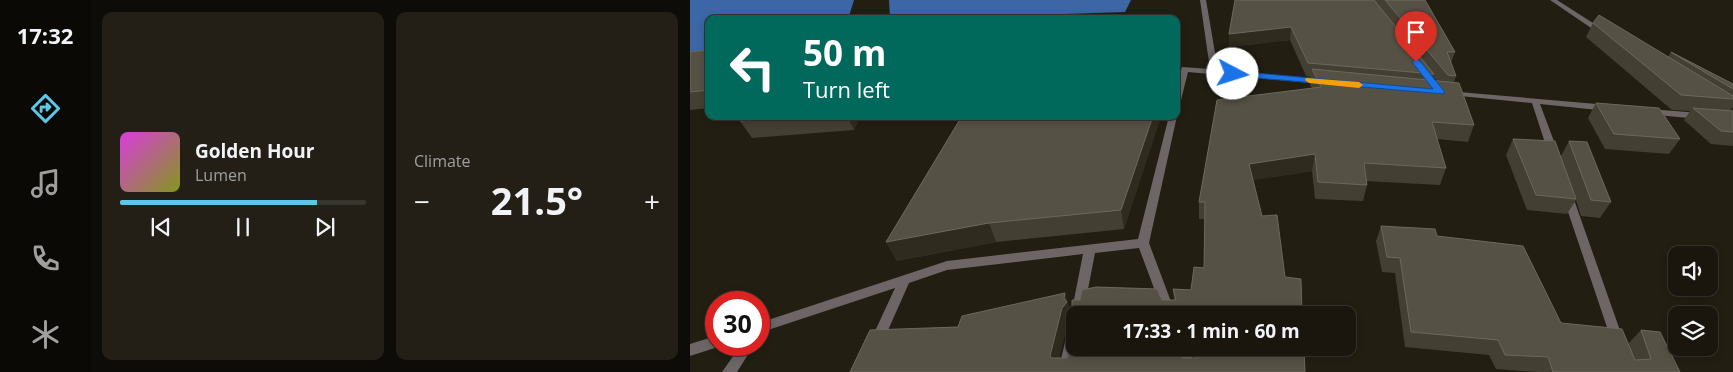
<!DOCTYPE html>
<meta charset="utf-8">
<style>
body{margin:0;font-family:"Open Sans",sans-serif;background:#231f17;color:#f1f3f6;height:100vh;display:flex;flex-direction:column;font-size:19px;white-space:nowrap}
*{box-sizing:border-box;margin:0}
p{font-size:16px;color:#9f9f9e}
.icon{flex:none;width:28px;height:28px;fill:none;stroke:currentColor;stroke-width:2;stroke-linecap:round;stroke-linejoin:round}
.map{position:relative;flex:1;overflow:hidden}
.sheet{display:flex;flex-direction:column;gap:12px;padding:12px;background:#0e0c08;width:600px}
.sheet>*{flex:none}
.banner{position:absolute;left:15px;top:15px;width:475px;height:105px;border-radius:10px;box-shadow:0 2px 8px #0003,0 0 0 1px #38352e;background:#00695c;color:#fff;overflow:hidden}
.tools{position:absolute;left:978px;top:246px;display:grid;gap:10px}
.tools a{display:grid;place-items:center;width:50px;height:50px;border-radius:10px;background:#1a160e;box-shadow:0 2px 8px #0003,0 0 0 1px #38352e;font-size:25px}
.speed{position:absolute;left:15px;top:291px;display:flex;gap:10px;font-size:25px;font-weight:700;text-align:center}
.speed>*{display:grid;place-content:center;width:65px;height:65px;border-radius:50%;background:#1a160e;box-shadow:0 2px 8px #0003,0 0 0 1px #38352e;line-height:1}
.speed .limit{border:8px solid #d22;background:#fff;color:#111}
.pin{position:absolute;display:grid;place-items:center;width:42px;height:42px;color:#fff;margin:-51px -21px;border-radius:50% 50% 50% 0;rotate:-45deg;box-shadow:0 0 5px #0007}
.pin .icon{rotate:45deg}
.me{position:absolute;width:55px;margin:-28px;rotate:95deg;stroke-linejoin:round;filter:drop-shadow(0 0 4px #0008)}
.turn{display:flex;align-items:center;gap:18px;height:105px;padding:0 15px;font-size:22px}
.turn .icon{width:65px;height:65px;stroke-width:2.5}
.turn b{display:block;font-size:35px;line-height:42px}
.big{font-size:38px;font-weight:700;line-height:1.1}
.sheet .card{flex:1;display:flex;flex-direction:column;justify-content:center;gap:8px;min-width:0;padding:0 18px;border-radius:10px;background:#231f17}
.song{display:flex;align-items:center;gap:15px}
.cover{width:60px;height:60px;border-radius:8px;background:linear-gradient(135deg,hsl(300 70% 55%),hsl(70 70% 35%))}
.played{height:5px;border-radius:2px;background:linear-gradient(90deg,#5dc7e8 80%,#38352e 80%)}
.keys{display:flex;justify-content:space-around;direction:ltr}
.heat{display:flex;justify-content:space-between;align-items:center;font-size:28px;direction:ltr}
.sheet .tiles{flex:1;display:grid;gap:12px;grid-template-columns:repeat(2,1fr)}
.trip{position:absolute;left:376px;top:306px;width:290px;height:50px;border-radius:10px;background:#1a160e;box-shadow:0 2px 8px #0003,0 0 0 1px #38352e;font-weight:700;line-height:50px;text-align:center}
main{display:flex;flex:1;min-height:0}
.tabs{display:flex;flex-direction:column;width:90px;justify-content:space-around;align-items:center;background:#0a0906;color:#9f9f9e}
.tabs .icon{width:35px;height:35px}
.tabs .active{color:#5dc7e8}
.tabs b{font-size:22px;color:#f1f3f6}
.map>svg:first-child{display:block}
.water{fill:#3c66a6}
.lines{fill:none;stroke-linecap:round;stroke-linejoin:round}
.street{fill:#6e6666;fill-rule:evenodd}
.wall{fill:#433f33;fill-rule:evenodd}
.shaded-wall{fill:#2f2b1e}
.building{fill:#555145;stroke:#6c685d}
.route{fill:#1a73e8;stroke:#114b97}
.slow{fill:#f59e0b}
</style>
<main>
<nav class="tabs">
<b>17:32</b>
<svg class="icon active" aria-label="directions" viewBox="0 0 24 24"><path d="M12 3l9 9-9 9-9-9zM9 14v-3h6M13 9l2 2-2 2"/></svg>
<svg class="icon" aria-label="music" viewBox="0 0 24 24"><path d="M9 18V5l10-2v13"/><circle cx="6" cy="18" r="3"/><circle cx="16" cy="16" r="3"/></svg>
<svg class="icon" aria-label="phone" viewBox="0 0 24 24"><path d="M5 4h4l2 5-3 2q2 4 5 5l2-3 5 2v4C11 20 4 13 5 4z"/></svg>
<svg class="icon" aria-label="climate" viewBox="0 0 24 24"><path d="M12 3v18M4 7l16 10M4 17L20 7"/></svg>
</nav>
<section class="sheet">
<div class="tiles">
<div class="card">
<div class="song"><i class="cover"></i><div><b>Golden Hour</b><p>Lumen</p></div></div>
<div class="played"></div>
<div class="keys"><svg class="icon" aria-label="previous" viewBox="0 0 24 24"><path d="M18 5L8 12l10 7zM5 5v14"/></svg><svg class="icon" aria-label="pause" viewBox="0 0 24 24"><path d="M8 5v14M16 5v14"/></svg><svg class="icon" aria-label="next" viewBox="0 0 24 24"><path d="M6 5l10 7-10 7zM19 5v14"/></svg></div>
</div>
<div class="card"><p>Climate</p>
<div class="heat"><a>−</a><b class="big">21.5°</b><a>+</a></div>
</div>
</div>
</section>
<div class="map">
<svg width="1043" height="372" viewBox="0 0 1043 372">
<rect width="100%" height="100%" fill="#221e12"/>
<g class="water">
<path d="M0 0H164L158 19H19V59L0 61Z"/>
<path d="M199 0H441L435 12 375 14 332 19H204L200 17Z"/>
</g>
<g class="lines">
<g class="street">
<path d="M510 0H516L528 70 634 80 638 82 634 84 498 72 490 104 486 106V87L492 67 520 69Z"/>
<path d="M860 0H867L917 32 910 34Z"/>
<path d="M757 91 918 105 922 108 918 111 850 104 868 152 863 155 858 152 842 103 760 95 756 93Z"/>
<path d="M959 109 1010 113 1014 116 1010 119 956 114 955 112Z"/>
<path d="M486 114 487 116 459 243 486 315H474L449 248 405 253 393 315H385V320L381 315 393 254 257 270 219 283 191 346 186 348 181 346 180 342 205 288 69 333V323L257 261 448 239 479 116H486Z"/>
<path d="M877 190 882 194 933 339 932 343 927 345 922 343 921 339 872 194Z"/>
<path d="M385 320V348H387L382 372H368L379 325 381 321Z"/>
<path d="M26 336V345L31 346 0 356V344Z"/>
<path d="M51 345H64L47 372H32Z"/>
<path d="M485 348H498L508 372H494Z"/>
</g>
</g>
<g class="wall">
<path d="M545 0H735L765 52 761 63 766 76 764 82 769 83 784 125 778 142 747 139 756 168 750 185 676 181 677 185 673 201 625 199 622 171 563 180 572 216 587 215 595 277 611 279 612 315H385V348H488L492 358H504L500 348H614L615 372H160L180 330 268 327 272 316 375 293 382 319 377 325 369 358H377L383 334 382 330V300H390L392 290 406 287 467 289 472 300H484L483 289 501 290 504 267 514 268 515 219H509V202L527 100 622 88 620 85 621 77 616 76 600 40 539 47V34ZM743 76 747 81 742 80Z"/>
<path d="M903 23 978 57 981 52 1043 84V107L1040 111H1043V146L1021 144 994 120 1000 111 982 110 896 37Z"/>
<path d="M19 50V108L0 110V52Z"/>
<path d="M906 103 990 139 979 154 915 149 898 118Z"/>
<path d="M54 116H170L164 130 62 138 50 121Z"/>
<path d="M272 116H471L434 229 306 242 207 261 196 242Z"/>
<path d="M823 139 871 156 879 141 921 202 910 218 891 216 886 200 877 214 837 210 816 155Z"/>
<path d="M691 226 747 236 871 323 938 344 951 330 990 372H848L806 369 799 355 715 347 705 273 692 272 686 241Z"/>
</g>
<g class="shaded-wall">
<path d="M601 27 600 40 539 47V34Z"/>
<path d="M157 116H170L164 130Z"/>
<path d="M463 116H471L434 229 431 210Z"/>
<path d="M625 154 622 171 558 181 559 164Z"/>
<path d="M299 223 306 242 207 261 196 242Z"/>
<path d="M375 293 382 319 377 325 366 372 360 356Z"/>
</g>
<g class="building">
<path d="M545 0H684L744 74 618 63 601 27 539 34Z"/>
<path d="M695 0H735L765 52H757L766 76 758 75Z"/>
<path d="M909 15 1043 96V99L991 95 903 23Z"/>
<path d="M335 16 448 19H333Z"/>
<path d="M19 50V90L0 92V52Z"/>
<path d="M981 52 1043 84V89Z"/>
<path d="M622 69 769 83 784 125 742 122 756 168 674 163 677 185 628 182 625 154 559 164 572 216 587 215 595 277 611 279 612 315H385V348H488L492 358H508L509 355 506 348H614L615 372H160L180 330 268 327 272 316 375 293 374 298 377 302 372 308 360 356 362 358H377L384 332 382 330V300H390L392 290 406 287 467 289 472 300H486L483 289 501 290 504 267 514 268 515 202H509L527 100 631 87Z"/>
<path d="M906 103 969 108 990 139 924 134Z"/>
<path d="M1003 108 1043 111V132L1031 131Z"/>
<path d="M54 116H114L50 121Z"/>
<path d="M272 116H463L431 210 299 223 196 242Z"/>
<path d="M823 139 865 141 886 199 846 195Z"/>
<path d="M879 141 897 142 921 202 901 200Z"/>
<path d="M691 226 745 229 747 236 833 246 871 323 932 329 945 360 961 359 951 330 970 332 990 372H863L858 357 815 355 808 340 721 332 710 258 697 257Z"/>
</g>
<path class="route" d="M726 59 729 60 754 91V94L543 76 539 74 543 71 743 89 722 62Z"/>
<path class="slow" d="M616 78 669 82 673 85 669 88 619 83 615 80Z"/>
</svg>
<div class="tools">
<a><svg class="icon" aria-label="sound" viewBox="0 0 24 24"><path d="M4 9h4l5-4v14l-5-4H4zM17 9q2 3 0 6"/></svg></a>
<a><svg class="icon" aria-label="layers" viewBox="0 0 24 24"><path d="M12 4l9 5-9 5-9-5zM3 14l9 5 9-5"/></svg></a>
</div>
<div class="speed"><div class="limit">30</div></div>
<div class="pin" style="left:726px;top:62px;background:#d93025"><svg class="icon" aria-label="arrive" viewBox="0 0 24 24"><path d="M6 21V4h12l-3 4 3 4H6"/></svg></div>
<svg class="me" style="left:543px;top:74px" viewBox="-20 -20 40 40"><circle r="19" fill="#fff"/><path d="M0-13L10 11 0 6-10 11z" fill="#1a73e8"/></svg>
<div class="trip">17:33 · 1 min · 60 m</div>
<div class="banner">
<div class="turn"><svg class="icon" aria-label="left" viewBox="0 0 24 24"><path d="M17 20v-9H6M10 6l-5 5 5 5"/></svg><div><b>50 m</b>Turn left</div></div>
</div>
</div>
</main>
